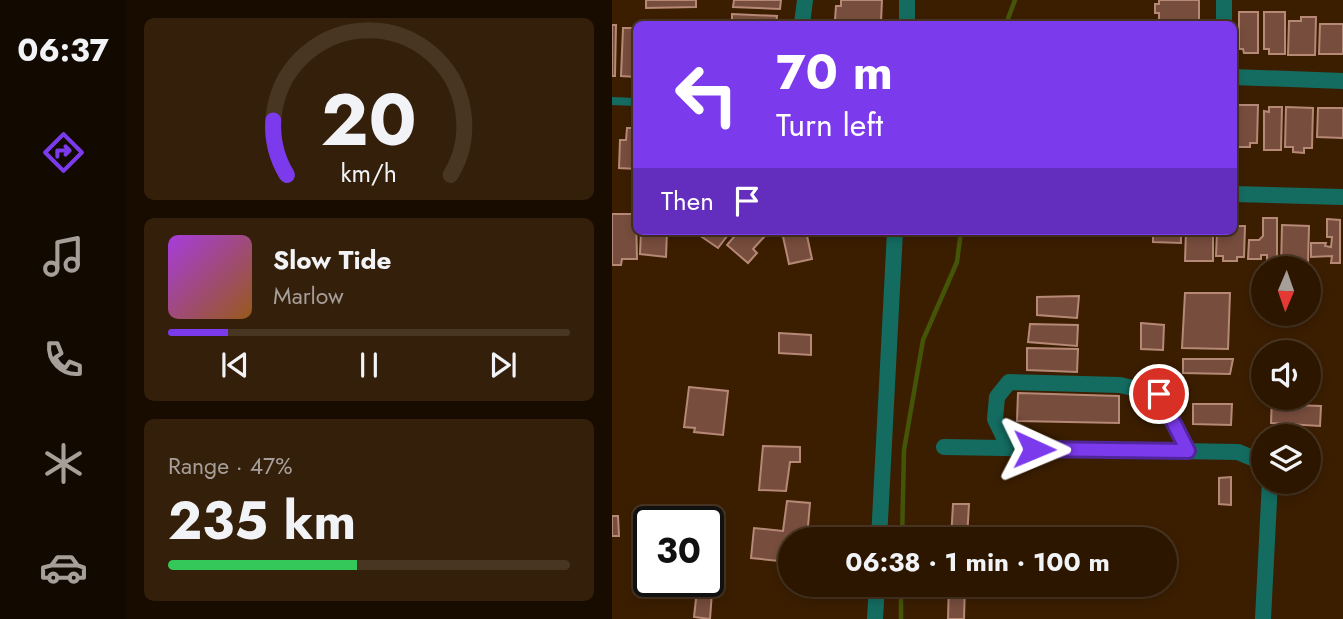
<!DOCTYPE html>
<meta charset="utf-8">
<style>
body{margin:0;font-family:Jost,sans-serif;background:#341f0a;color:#f1f3f6;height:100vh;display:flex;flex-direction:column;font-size:26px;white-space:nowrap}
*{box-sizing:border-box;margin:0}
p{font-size:23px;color:#a69f99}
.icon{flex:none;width:38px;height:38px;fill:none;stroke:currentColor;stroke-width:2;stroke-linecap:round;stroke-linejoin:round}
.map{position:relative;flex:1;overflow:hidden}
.details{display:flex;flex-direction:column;gap:18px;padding:18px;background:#180c00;width:486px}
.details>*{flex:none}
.top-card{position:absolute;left:21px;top:21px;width:604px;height:214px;border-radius:10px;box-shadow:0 4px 10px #0003,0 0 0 2px #483522;background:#7c3aed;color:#fff;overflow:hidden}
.needle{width:46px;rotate:182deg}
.tools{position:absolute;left:639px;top:256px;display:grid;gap:14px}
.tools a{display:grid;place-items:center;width:70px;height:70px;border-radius:50%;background:#2c1600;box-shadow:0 4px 10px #0003,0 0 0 2px #483522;font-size:35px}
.speed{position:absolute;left:21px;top:506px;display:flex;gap:14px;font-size:35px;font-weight:700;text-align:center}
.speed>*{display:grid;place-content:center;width:91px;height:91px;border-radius:50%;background:#2c1600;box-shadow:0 4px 10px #0003,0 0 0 2px #483522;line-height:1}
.speed .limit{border:4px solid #111;border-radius:10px;background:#fff;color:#111}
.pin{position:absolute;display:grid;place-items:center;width:60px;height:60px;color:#fff;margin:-30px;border:4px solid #fff;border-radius:50%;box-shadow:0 2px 7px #0007}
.me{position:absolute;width:77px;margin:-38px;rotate:91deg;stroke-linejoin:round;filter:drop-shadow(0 0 5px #0008)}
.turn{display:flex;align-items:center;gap:24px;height:147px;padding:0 28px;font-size:32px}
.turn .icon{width:91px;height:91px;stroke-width:2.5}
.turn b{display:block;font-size:49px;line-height:60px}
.then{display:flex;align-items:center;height:66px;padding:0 28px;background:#0003;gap:14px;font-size:26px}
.big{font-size:52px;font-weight:700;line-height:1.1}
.details .widget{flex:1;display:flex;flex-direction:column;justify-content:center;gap:10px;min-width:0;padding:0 24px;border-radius:10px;background:#341f0a}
.details .dial{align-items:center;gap:0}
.dial svg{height:182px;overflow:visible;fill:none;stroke:#483522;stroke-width:7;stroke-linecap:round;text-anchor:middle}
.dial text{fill:#f1f3f6;stroke:none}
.song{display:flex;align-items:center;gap:21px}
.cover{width:84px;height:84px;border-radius:10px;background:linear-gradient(135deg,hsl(280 70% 55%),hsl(30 70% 35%))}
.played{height:7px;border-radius:4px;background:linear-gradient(90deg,#7c3aed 15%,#483522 15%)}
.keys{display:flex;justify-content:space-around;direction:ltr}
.charge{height:10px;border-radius:5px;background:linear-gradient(90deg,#34c759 47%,#483522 0)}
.trip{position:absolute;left:166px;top:527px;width:399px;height:70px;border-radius:35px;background:#2c1600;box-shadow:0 4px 10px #0003,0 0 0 2px #483522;font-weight:700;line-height:70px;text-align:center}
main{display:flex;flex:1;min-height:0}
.tab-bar{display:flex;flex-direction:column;width:126px;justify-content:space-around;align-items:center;background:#120900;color:#a69f99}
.tab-bar .icon{width:49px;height:49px}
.tab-bar .selected{color:#7c3aed}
.tab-bar b{font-size:32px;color:#f1f3f6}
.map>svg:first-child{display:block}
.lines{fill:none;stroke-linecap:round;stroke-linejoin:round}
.stream{stroke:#455508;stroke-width:4.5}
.building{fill:#774d3d;stroke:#b68876;stroke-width:2}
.service{stroke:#146c61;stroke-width:8}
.minor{stroke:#146c61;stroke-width:16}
.route-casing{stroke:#51269a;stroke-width:18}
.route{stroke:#7c3aed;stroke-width:12}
</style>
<main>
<nav class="tab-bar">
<b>06:37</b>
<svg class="icon selected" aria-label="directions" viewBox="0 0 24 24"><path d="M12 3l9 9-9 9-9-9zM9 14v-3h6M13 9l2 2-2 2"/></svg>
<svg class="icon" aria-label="music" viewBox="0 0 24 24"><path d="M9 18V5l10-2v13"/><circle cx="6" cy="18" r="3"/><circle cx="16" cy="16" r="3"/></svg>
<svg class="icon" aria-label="phone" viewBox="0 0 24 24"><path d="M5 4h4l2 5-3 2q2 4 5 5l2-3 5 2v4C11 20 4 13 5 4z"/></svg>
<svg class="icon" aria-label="climate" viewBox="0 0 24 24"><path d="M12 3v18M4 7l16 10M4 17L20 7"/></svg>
<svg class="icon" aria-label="car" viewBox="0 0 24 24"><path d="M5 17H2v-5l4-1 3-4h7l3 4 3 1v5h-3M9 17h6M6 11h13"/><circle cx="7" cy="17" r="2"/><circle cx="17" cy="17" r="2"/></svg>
</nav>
<section class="details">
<div class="widget dial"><svg viewBox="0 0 100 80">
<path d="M14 69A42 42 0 1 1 86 69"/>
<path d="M14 69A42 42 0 0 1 8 45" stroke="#7c3aed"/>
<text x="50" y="56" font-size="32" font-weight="700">20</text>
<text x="50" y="72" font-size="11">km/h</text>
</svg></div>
<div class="widget">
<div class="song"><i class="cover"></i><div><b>Slow Tide</b><p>Marlow</p></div></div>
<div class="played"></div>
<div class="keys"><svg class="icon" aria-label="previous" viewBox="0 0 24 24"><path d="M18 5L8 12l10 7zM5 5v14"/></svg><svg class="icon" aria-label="pause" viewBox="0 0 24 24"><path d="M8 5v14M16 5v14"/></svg><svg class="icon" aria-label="next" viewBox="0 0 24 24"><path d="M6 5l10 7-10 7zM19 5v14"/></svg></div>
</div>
<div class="widget"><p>Range · 47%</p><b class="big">235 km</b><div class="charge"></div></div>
</section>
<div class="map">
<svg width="731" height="619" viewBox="0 0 731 619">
<rect width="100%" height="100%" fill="#3b1e00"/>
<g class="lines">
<g class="stream">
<path d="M394 24 403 0"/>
<path d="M290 539 292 450 311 340 345 262 349 231"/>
<path d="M289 619V584"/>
</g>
</g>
<g class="building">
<path d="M34 0H84V7L34 8Z"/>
<path d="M122 0H169L168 9 121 7Z"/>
<path d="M229 0H270L269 22 223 20 224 6H229Z"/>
<path d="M547 0H587V23L547 22V13H543V4H547Z"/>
<path d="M627 12H646V53H632L631 49H627Z"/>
<path d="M652 12H673V54H657V49H652Z"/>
<path d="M120 14 165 16 164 24H120Z"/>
<path d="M689 17H704L703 55H676L677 21H689Z"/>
<path d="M708 24H731V54H707Z"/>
<path d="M0 25H4L3 76H0Z"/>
<path d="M11 28H24V77L9 76Z"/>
<path d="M624 105H646L645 143H638V147H623Z"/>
<path d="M657 107H670L669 150H652V111L657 112Z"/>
<path d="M674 107 701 108 700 148H692V153L681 152V147H673Z"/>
<path d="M706 108H731V138L705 137Z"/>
<path d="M15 128H24V169L7 168 8 140H14Z"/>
<path d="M0 214H24L25 259H10L9 265H0Z"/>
<path d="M651 218H665V262H655V255H649V259H636L637 240H647L651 236Z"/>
<path d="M715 219 728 220V263H719L720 256 699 257V243H714L713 246 719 247 720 237H715Z"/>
<path d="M670 225 697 226 696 264H686V268H669Z"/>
<path d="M621 226H633L632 257H625V261H611V256H604L605 231H621Z"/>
<path d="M29 231H55L54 257 28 254Z"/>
<path d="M89 231H119L106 248 87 235Z"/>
<path d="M127 231H147L153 236 141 249 145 253 136 263 115 245Z"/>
<path d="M194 231 200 259 177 264 170 232Z"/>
<path d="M541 231H569V243L541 242Z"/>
<path d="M574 231H601V261H573Z"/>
<path d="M573 293H618L616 349 570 348Z"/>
<path d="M467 296 465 318 425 315V297Z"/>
<path d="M529 323 552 325 551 350 529 349Z"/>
<path d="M418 324 466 325 465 346 416 342Z"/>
<path d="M167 333 199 335V355L167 353Z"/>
<path d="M415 348 466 349 465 372 415 370Z"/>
<path d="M571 359H621L618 374 571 373Z"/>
<path d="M77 387 116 391 111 435 82 432 83 428 72 427Z"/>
<path d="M406 393 507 396V423L405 421Z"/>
<path d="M660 397H682L681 405 709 406 708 426 659 423Z"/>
<path d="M581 404H620L619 425 581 424Z"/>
<path d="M151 446 188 447V462H178L174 491 147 490Z"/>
<path d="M619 477V505L607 504V478Z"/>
<path d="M175 501 198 503 195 538 178 539 177 562 139 558 142 528 171 531Z"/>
<path d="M341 504H357L355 539H339Z"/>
<path d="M0 516H6L7 536H0Z"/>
<path d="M99 547 109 548V558H113L110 587 86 584V581H96Z"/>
<path d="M337 584H353L352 619H336Z"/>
<path d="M85 590 100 592 98 619 82 617Z"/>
</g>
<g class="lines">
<path class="service" d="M0 101 24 102"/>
<g class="minor">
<path d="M190 24 193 0"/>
<path d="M295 24V0"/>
<path d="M612 24V0"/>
<path d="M621 77 731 81"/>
<path d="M621 194 731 197"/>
<path d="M332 447 626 452 650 462 651 465"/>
<path d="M397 448 383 419 385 397 397 382 508 385 547 394 576 451"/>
<path d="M267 539 283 231"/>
<path d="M263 619 265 584"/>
<path d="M651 619 658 481"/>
</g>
</g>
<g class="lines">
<g class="route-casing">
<path id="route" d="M422 449 576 451 547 394"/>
</g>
<use href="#route" class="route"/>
</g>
</svg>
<div class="tools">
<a><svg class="needle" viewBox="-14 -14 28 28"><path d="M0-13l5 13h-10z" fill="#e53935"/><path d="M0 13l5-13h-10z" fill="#a69f99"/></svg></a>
<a><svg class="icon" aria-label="sound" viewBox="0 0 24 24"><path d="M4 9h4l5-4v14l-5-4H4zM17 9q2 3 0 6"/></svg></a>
<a><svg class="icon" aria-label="layers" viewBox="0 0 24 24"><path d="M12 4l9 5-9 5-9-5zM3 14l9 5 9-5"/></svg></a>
</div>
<div class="speed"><div class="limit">30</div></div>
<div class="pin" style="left:547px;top:394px;background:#d93025"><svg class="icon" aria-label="arrive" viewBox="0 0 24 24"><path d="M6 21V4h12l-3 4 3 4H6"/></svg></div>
<svg class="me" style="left:422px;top:449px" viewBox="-20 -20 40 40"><path d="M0-17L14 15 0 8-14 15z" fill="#7c3aed" stroke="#fff" stroke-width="4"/></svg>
<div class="trip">06:38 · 1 min · 100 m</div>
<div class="top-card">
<div class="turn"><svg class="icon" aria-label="left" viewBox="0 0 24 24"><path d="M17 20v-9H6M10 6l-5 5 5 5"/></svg><div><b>70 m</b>Turn left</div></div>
<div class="then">Then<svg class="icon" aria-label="arrive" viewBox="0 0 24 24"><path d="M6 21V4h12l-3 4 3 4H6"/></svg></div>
</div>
</div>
</main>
